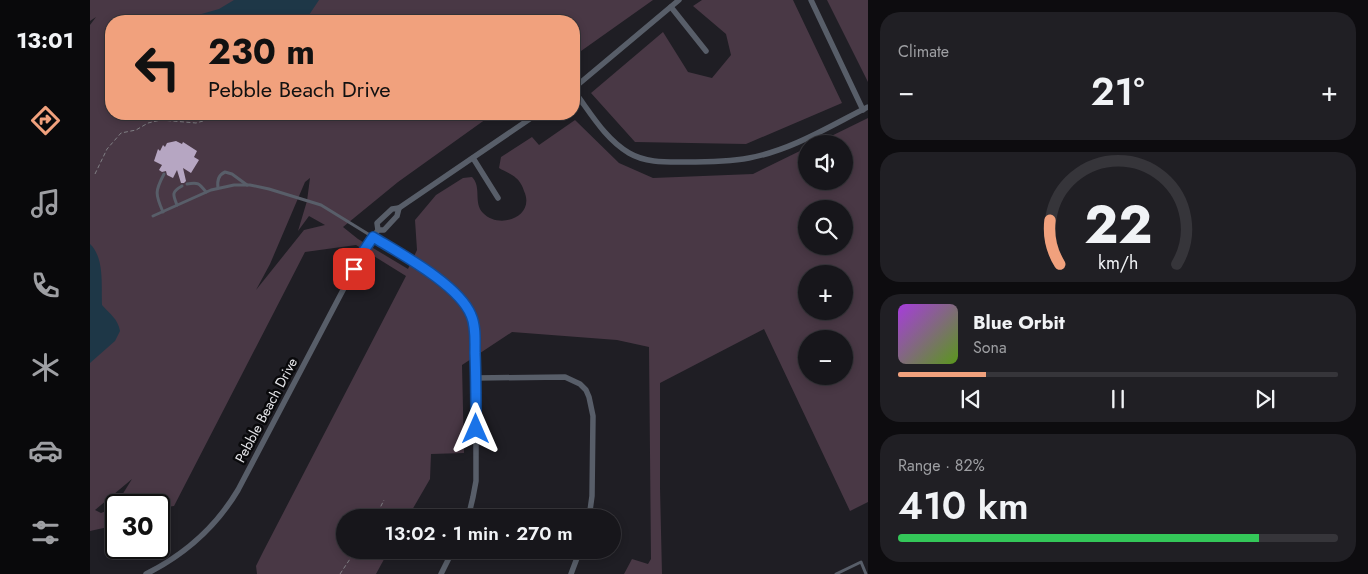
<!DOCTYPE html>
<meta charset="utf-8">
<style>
body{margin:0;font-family:Jost,sans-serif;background:#201f24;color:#f1f3f6;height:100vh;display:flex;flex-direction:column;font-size:19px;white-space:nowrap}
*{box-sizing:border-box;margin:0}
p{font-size:16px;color:#9e9fa3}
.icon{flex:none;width:28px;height:28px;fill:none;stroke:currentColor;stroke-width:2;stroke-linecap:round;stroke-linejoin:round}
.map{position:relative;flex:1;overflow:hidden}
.panel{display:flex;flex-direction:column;gap:12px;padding:12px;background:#0d0c0f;width:500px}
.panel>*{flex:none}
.top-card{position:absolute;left:15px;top:15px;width:475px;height:105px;border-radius:20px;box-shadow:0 2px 8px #0003,0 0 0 1px #36353a;background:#f1a17d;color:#111;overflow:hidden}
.tools{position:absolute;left:708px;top:135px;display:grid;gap:10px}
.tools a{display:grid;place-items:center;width:55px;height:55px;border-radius:50%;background:#17161b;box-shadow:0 2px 8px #0003,0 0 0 1px #36353a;font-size:25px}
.speed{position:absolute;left:15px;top:494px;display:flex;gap:10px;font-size:25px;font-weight:700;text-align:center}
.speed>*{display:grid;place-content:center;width:65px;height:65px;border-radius:50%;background:#17161b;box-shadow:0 2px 8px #0003,0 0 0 1px #36353a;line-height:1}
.speed .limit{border:2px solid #111;border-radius:8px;background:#fff;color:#111}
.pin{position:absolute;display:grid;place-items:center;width:42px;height:42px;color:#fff;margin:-21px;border-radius:10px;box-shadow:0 2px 8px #0006}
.me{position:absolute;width:55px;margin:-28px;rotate:0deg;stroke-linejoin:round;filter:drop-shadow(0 0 4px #0008)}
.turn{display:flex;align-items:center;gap:18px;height:105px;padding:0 20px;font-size:22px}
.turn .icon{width:65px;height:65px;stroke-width:2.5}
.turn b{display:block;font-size:35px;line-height:42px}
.big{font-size:38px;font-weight:600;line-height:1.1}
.panel .widget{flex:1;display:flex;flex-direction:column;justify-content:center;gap:8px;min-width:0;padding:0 18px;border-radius:20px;background:#201f24}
.panel .dial{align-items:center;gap:0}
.dial svg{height:130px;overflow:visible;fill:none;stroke:#36353a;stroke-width:7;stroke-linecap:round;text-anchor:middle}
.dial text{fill:#f1f3f6;stroke:none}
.song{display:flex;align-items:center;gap:15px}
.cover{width:60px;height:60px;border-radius:8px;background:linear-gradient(135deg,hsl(280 70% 55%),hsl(90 70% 35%))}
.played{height:5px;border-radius:2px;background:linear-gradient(90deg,#f1a17d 20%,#36353a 20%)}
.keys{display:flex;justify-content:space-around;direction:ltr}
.heat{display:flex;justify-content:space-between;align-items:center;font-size:28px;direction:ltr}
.charge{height:8px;border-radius:4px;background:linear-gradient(90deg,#34c759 82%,#36353a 0)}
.trip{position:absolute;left:246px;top:509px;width:285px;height:50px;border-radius:25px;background:#17161b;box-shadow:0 2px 8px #0003,0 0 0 1px #36353a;font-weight:600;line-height:50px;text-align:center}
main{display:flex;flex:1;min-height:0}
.tabs{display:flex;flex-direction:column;width:90px;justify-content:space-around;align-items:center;background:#09090b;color:#9e9fa3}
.tabs .icon{width:35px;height:35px}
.tabs .selected{color:#f1a17d}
.tabs b{font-size:22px;color:#f1f3f6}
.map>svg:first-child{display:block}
.green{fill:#493845;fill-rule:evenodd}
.water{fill:#1e3747}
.building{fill:#b6a6c2}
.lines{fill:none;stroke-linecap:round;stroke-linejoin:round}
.path{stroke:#807f84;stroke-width:1;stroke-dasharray:4 2.5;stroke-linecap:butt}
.service{stroke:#585e69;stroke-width:3}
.minor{stroke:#585e69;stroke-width:5.5}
.route-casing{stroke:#114b97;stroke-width:12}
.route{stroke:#1a73e8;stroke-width:9}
.labels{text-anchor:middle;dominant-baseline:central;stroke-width:5;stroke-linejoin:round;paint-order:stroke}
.street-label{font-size:14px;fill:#e5e5e9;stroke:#09090b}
</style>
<main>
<nav class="tabs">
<b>13:01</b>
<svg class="icon selected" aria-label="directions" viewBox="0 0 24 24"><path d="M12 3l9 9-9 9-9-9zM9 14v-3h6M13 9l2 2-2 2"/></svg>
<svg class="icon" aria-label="music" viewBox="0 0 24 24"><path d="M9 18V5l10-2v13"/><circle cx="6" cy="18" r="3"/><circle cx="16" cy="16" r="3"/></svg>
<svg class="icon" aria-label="phone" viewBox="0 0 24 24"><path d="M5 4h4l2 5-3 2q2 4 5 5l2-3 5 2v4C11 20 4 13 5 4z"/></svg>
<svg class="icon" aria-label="climate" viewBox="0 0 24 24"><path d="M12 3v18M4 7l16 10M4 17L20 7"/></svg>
<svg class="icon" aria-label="car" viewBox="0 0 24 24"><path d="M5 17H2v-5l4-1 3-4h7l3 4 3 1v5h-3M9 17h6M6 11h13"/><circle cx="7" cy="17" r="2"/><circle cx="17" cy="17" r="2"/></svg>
<svg class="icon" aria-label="filters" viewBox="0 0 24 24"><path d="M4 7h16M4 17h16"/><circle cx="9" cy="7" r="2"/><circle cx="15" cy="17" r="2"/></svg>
</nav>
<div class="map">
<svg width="778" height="574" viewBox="0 0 778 574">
<rect width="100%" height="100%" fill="#1f1e24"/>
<g class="green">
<path d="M0 0H563L484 56V21H21V114H403L308 182 253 227 268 239 318 269 327 250 325 220 346 195 373 178 382 177C392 187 383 203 393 213 409 230 446 217 434 191 433 187 430 181 426 178 422 174 414 171 409 168L411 157 442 137 449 145 485 120 529 163 563 178 663 174 716 148V181H754V144H725L778 118V502L760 511 674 329 570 383V488L572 574H534L542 559 558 564 561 559 559 347 527 340 422 332 372 365 374 453 341 454 340 479 318 517 255 518V550H299L286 574H167L166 566 174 550 316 276 266 245 215 252 84 506 69 508V505H26V514L18 527 0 531V25L6 17 0 21ZM220 178 217 201 208 231 219 216 235 225 214 230 166 290 180 264 215 182ZM716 209H754V246H716ZM716 274H754V311H716ZM716 339H754V376H716ZM42 479 24 508 11 513 5 510Z"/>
<path d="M612 0H703L752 103 656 144 545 142 501 93 573 32 598 72 622 78 641 55 636 34 603 6Z"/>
<path d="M737 0H778V82Z"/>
</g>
<g class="water">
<path d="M144 0H229L215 21H91L94 19 129 9Z"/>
<path d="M0 244C15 258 11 287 12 305 20 314 28 319 30 331L25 341 0 363Z"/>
</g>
<path class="building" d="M86 141 92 144 93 142 107 151 104 157 109 160 101 173 93 168 96 181 94 183H91L87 170 83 178 77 175 76 171 72 172 69 170 72 165 64 161 68 149 70 151 73 145 75 147 77 143Z"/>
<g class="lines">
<g class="path">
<path d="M5 174 17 149 31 133 46 130 58 123 71 120 106 123 127 117 133 114"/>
<path d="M285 518 294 500"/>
<path d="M250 574 266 550"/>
</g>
<g class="service">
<path d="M97 184C108 182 109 183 116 192"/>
<path d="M128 188C127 181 128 175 135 172L142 174 157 185"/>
<path d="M87 205C83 195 81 192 92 186"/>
<path d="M73 212C65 194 65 191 74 174"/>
<path d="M63 216 121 190 144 185H160L179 189 231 205 283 237"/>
<path d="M746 574 771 562 776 574"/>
</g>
<g class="minor">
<path d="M721 0 773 110"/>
<path d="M581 7 616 51"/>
<path d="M484 88 589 0"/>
<path d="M484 91C500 112 515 139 539 153 556 163 576 162 595 162 616 162 638 162 659 158 702 150 740 126 778 107"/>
<path d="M383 158 408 198"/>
<path d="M309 208 447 114"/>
<path d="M283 237 337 271 363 290 370 297 381 315 384 328 386 378V481L383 497 378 518"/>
<path d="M386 378 475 377 490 384 496 390 499 397 503 416 502 496 499 518"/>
<path d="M56 574C94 555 126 527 148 490L273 252 288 230 287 223 302 209 309 208 307 216 294 230H288"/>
<path d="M351 574 363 550"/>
<path d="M481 574 490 550"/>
</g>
</g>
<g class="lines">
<g class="route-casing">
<path id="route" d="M264 269 273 252 283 237C311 254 369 285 381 315 386 326 385 340 385 353 386 378 386 404 386 429"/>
</g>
<use href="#route" class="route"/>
</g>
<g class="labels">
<g class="street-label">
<text transform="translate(176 410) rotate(-62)">Pebble Beach Drive</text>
</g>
</g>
</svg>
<div class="tools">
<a><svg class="icon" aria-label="sound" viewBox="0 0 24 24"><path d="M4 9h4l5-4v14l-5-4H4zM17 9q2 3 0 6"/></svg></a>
<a><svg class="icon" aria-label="search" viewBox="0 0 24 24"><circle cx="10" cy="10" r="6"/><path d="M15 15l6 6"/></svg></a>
<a>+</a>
<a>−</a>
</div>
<div class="speed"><div class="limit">30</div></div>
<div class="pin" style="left:264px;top:269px;background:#d93025"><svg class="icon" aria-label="arrive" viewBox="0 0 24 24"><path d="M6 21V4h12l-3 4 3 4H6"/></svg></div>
<svg class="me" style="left:386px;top:429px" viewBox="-20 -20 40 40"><path d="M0-17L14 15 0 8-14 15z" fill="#1a73e8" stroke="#fff" stroke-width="4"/></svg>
<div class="trip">13:02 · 1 min · 270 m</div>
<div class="top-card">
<div class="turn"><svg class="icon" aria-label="left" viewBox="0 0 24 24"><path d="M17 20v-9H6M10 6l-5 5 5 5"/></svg><div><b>230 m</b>Pebble Beach Drive</div></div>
</div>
</div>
<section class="panel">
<div class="widget"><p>Climate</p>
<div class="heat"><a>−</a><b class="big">21°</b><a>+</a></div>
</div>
<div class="widget dial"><svg viewBox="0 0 100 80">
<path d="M14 69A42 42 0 1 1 86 69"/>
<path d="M14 69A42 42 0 0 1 8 42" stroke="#f1a17d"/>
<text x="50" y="56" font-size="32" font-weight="700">22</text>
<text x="50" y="72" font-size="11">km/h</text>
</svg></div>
<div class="widget">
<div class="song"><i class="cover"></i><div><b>Blue Orbit</b><p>Sona</p></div></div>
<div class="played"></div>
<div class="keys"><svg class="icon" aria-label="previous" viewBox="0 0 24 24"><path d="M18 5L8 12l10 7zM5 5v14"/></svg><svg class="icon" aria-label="pause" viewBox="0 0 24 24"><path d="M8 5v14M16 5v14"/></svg><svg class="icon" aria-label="next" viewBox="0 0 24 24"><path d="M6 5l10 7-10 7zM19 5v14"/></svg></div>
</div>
<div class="widget"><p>Range · 82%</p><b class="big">410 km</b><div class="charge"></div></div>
</section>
</main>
